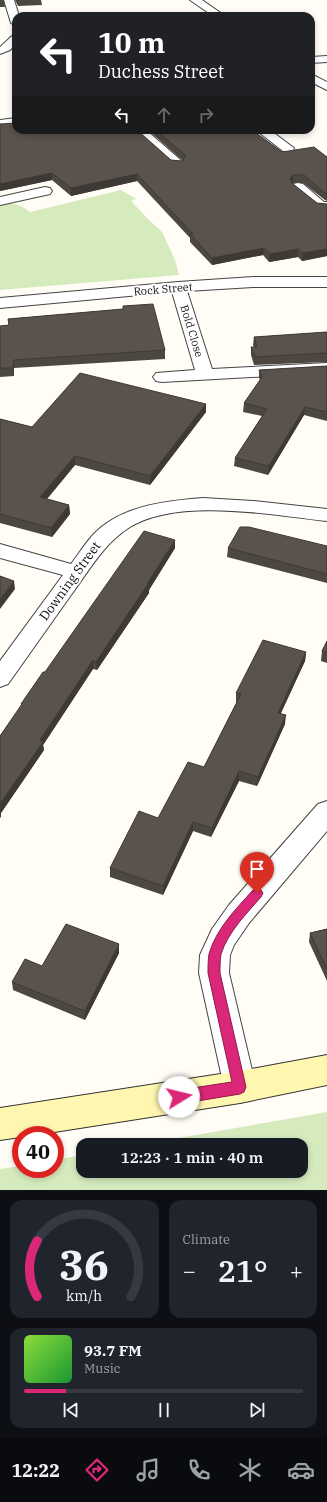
<!DOCTYPE html>
<meta charset="utf-8">
<style>
body{margin:0;font-family:"IBM Plex Serif",serif;background:#20242c;color:#f1f3f6;height:100vh;display:flex;flex-direction:column;font-size:15px;white-space:nowrap}
*{box-sizing:border-box;margin:0}
p{font-size:13px;color:#9ea1a6}
.icon{flex:none;width:22px;height:22px;fill:none;stroke:currentColor;stroke-width:2;stroke-linecap:round;stroke-linejoin:round}
.map{position:relative;height:1190px;overflow:hidden}
.sheet{display:flex;flex-direction:column;gap:10px;padding:10px;background:#0d0f14;flex:1}
.sheet>*{flex:none}
.banner{position:absolute;left:12px;top:12px;width:303px;height:122px;border-radius:12px;box-shadow:0 2px 6px #0003;background:#202124;color:#fff;overflow:hidden}
.speed{position:absolute;left:12px;top:1126px;display:flex;gap:8px;font-size:20px;font-weight:700;text-align:center}
.speed>*{display:grid;place-content:center;width:52px;height:52px;border-radius:50%;background:#171b24;box-shadow:0 2px 6px #0003;line-height:1}
.speed .limit{border:6px solid #d22;background:#fff;color:#111}
.pin{position:absolute;display:grid;place-items:center;width:34px;height:34px;color:#fff;margin:-41px -17px;border-radius:50% 50% 50% 0;rotate:-45deg;box-shadow:0 0 4px #0007}
.pin .icon{rotate:45deg}
.me{position:absolute;width:44px;margin:-22px;rotate:81deg;stroke-linejoin:round;filter:drop-shadow(0 0 3px #0008)}
.turn{display:flex;align-items:center;gap:14px;height:84px;padding:0 20px;font-size:18px}
.turn .icon{width:52px;height:52px;stroke-width:2.5}
.turn b{display:block;font-size:28px;line-height:34px}
.lanes{display:flex;align-items:center;height:38px;padding:0 20px;background:#0003;justify-content:center;gap:20px;direction:ltr}
.lanes .off{opacity:.35}
.big{font-size:30px;font-weight:600;line-height:1.1}
.sheet .tile{flex:1;display:flex;flex-direction:column;justify-content:center;gap:6px;min-width:0;padding:0 14px;border-radius:12px;background:#20242c}
.sheet .dial{align-items:center;gap:0}
.dial svg{height:104px;overflow:visible;fill:none;stroke:#363941;stroke-width:7;stroke-linecap:round;text-anchor:middle}
.dial text{fill:#f1f3f6;stroke:none}
.song{display:flex;align-items:center;gap:12px}
.cover{width:48px;height:48px;border-radius:6px;background:linear-gradient(135deg,hsl(90 70% 55%),hsl(130 70% 35%))}
.played{height:4px;border-radius:2px;background:linear-gradient(90deg,#db2777 15%,#363941 15%)}
.keys{display:flex;justify-content:space-around;direction:ltr}
.heat{display:flex;justify-content:space-between;align-items:center;font-size:22px;direction:ltr}
.sheet .tiles{flex:1;display:grid;gap:10px;grid-template-columns:1fr 1fr}
.tile:last-child{grid-column:span 2}
.trip{position:absolute;left:76px;top:1138px;width:232px;height:40px;border-radius:12px;background:#171b24;box-shadow:0 2px 6px #0003;font-weight:600;line-height:40px;text-align:center}
.menu{display:flex;height:64px;justify-content:space-around;align-items:center;background:#090b0e;color:#9ea1a6}
.menu .icon{width:28px;height:28px}
.menu .selected{color:#db2777}
.menu b{font-size:18px;color:#f1f3f6}
.map>svg:first-child{display:block}
.green{fill:#d5ebbd}
.lines{fill:none;stroke-linecap:round;stroke-linejoin:round}
.street-casing{stroke:#444;stroke-width:2}
.secondary-casing{stroke:#333;stroke-width:2}
.street{fill:#fff;fill-rule:evenodd}
.secondary{fill:#fff6b0;fill-rule:evenodd}
.wall{fill:#4d4742}
.shaded-wall{fill:#3f3936}
.building{fill:#5a524d;stroke:#3f3936}
.route{fill:#db2777;stroke:#8e194d}
.labels{text-anchor:middle;dominant-baseline:central;stroke-width:4;stroke-linejoin:round;paint-order:stroke}
.far-street-label{font-size:11px;fill:#111;stroke:#fff}
.street-label{font-size:13px;fill:#111;stroke:#fff}
</style>
<div class="map">
<svg width="327" height="1190" viewBox="0 0 327 1190">
<rect width="100%" height="100%" fill="#fffdf5"/>
<g class="green">
<path d="M121 190 136 199 131 201 147 218 162 232 175 260 179 275 0 290V205C14 202 20 204 30 212Z"/>
<path d="M327 1112V1190H0V1169L21 1166V1169H55V1160L83 1155V1171H301V1145H138Z"/>
</g>
<g class="lines">
<g class="street-casing">
<g id="street">
<path d="M4 0H14L19 16H16V26L11 23Z"/>
<path d="M190 0H202L225 16H213Z"/>
<path d="M16 35V44L10 50 0 54V47L12 36Z"/>
<path d="M327 56V62L311 63V57Z"/>
<path d="M311 74 327 82V90L311 82Z"/>
<path d="M16 118V126L0 128V120Z"/>
<path d="M132 130H146L184 163 182 166H172Z"/>
<path d="M256 130H270L294 148 293 151H283Z"/>
<path d="M298 183 303 184 324 202H327V210L316 209 293 190 291 187 293 184Z"/>
<path d="M45 187 50 188 52 191 50 194 0 205V197Z"/>
<path d="M253 277H327V287H253L187 291 212 369 327 363V373L162 382 156 381 153 377 156 373 195 370 172 292 0 308V298L178 282Z"/>
<path d="M203 498 253 501 327 509V521C272 515 179 497 130 527 104 543 89 571 71 595 50 625 29 654 8 684L0 687V661L63 575 0 558V544L71 564C78 555 84 545 92 536 119 506 164 501 203 498Z"/>
<path d="M327 801V831L249 923 234 945 230 955 229 973 256 1087 251 1098 240 1103 229 1098 224 1087 199 973 200 955 212 929 229 905 318 804Z"/>
</g>
</g>
<g class="secondary-casing">
<path id="secondary" d="M327 1055V1085L240 1103 35 1135H21V1137L0 1140V1108L240 1071Z"/>
</g>
<use href="#street" class="street"/>
<use href="#secondary" class="secondary"/>
</g>
<g class="wall">
<path d="M0 0H4L5 7H0Z"/>
<path d="M15 0H41L42 5 18 6Z"/>
<path d="M0 124 171 160 182 161V160L148 130H252L282 152 327 157V201L325 200 303 183H292L317 203 327 204V256L302 261 298 257 269 262 263 255 212 265 190 242V238L137 181 71 196 52 180 0 191Z"/>
<path d="M123 306 165 350V359L14 368V376L0 377V326L9 325 8 319 123 309Z"/>
<path d="M327 332V362L254 365 251 355V347H254L253 345 254 337Z"/>
<path d="M327 366V421L304 415 268 475 234 466 235 458 262 416 243 412 244 403 260 380 259 378V370Z"/>
<path d="M206 404V412L150 485 75 465 47 499 69 505 70 514 52 537 0 523V419L32 427Z"/>
<path d="M175 540V548L149 590V593L97 670 93 669 49 736 43 745 44 750 1 813V816L0 818V736L21 707V704L45 672Z"/>
<path d="M327 546V583L227 557 228 548Z"/>
<path d="M327 641V663L321 661 322 651Z"/>
<path d="M306 652 305 661 280 714 285 724 257 786 239 781 211 837 193 831 163 895 110 877V868L158 818 204 767 237 702H236V693Z"/>
<path d="M327 929V981L309 942 310 933Z"/>
<path d="M119 953 85 1020 13 990 12 982 42 966Z"/>
</g>
<g class="shaded-wall">
<path d="M52 173V180L0 191V184Z"/>
<path d="M137 174V181L71 196V188Z"/>
<path d="M293 175V183L290 186V179Z"/>
<path d="M264 248 263 255 212 265V258Z"/>
<path d="M298 249V257L269 262 270 254Z"/>
<path d="M327 249V256L302 261 303 253Z"/>
<path d="M14 360V376L13 368Z"/>
<path d="M206 404V412L150 485V476Z"/>
<path d="M305 407 304 415 268 475 269 466Z"/>
<path d="M75 456V465L41 506 40 497Z"/>
<path d="M69 505 70 514 52 537 51 528Z"/>
<path d="M175 540V548L149 590V593L97 670 96 662Z"/>
<path d="M14 581 15 589 0 609V599Z"/>
<path d="M306 652 305 661 277 722 278 713Z"/>
<path d="M93 660V669L49 736 43 745 44 750 1 813V816L0 818V804L48 728Z"/>
<path d="M286 715 285 724 257 786 258 777Z"/>
<path d="M239 771V781L211 837 212 828Z"/>
<path d="M193 822V831L163 895V886Z"/>
<path d="M119 944V953L85 1020V1011Z"/>
</g>
<g class="building">
<path d="M16 123V130H137L171 160 182 161 186 156 156 130H252L282 152 314 147 327 157V194L325 193 304 175H293L290 179 293 184 317 203 327 204V249L303 253 298 249 270 254 264 248 212 258 190 234H193L137 174 71 188 52 173 0 184V124Z"/>
<path d="M153 304 165 350 14 360 13 368H0V326L9 325 8 319 123 309V306Z"/>
<path d="M327 332V353L255 357 251 347H257L254 337Z"/>
<path d="M327 366V412L305 407 269 466 235 458 267 409 244 403 262 377 259 370Z"/>
<path d="M80 373 206 404 150 476 75 456 40 497 69 505 51 528 0 514V419L32 427Z"/>
<path d="M240 527H249L327 546V574L228 548Z"/>
<path d="M144 531 175 540 147 584H148L96 662 93 660 40 740 43 742 0 804V736L22 704H21L43 672H45Z"/>
<path d="M0 576 14 581 0 599Z"/>
<path d="M263 640 306 652 278 713 286 715 258 777 239 771 212 828 193 822 163 886 110 868 139 811 158 818 188 762 204 767 241 694 236 693Z"/>
<path d="M327 641V653L322 651Z"/>
<path d="M66 924 119 944 85 1011 12 982 25 959 42 966Z"/>
<path d="M327 929V969L310 933Z"/>
</g>
<path class="route" d="M257 888 261 890 263 893 261 897C247 913 228 932 221 954 220 960 220 967 220 973L246 1087 244 1092 240 1094 179 1104 174 1102 172 1097 174 1092 179 1090 232 1082 208 973C208 967 208 960 209 954 216 929 236 909 253 890Z"/>
<g class="labels">
<g class="far-street-label">
<text transform="translate(163 289) rotate(-5)">Rock Street</text>
<text transform="translate(192 331) rotate(73)">Bold Close</text>
</g>
<g class="street-label">
<text transform="translate(70 581) rotate(-54)">Downing Street</text>
</g>
</g>
</svg>
<div class="speed"><div class="limit">40</div></div>
<div class="pin" style="left:257px;top:893px;background:#d93025"><svg class="icon" aria-label="arrive" viewBox="0 0 24 24"><path d="M6 21V4h12l-3 4 3 4H6"/></svg></div>
<svg class="me" style="left:179px;top:1097px" viewBox="-20 -20 40 40"><circle r="19" fill="#fff"/><path d="M0-13L10 11 0 6-10 11z" fill="#db2777"/></svg>
<div class="trip">12:23 · 1 min · 40 m</div>
<div class="banner">
<div class="turn"><svg class="icon" aria-label="left" viewBox="0 0 24 24"><path d="M17 20v-9H6M10 6l-5 5 5 5"/></svg><div><b>10 m</b>Duchess Street</div></div>
<div class="lanes"><svg class="icon" aria-label="left" viewBox="0 0 24 24"><path d="M17 20v-9H6M10 6l-5 5 5 5"/></svg><svg class="icon off" aria-label="ahead" viewBox="0 0 24 24"><path d="M12 20V5M6 11l6-6 6 6"/></svg><svg class="icon off" aria-label="right" viewBox="0 0 24 24"><path d="M7 20v-9h11M14 6l5 5-5 5"/></svg></div>
</div>
</div>
<section class="sheet">
<div class="tiles">
<div class="tile dial"><svg viewBox="0 0 100 80">
<path d="M14 69A42 42 0 1 1 86 69"/>
<path d="M14 69A42 42 0 0 1 14 26" stroke="#db2777"/>
<text x="50" y="56" font-size="32" font-weight="700">36</text>
<text x="50" y="72" font-size="11">km/h</text>
</svg></div>
<div class="tile"><p>Climate</p>
<div class="heat"><a>−</a><b class="big">21°</b><a>+</a></div>
</div>
<div class="tile">
<div class="song"><i class="cover"></i><div><b>93.7 FM</b><p>Music</p></div></div>
<div class="played"></div>
<div class="keys"><svg class="icon" aria-label="previous" viewBox="0 0 24 24"><path d="M18 5L8 12l10 7zM5 5v14"/></svg><svg class="icon" aria-label="pause" viewBox="0 0 24 24"><path d="M8 5v14M16 5v14"/></svg><svg class="icon" aria-label="next" viewBox="0 0 24 24"><path d="M6 5l10 7-10 7zM19 5v14"/></svg></div>
</div>
</div>
</section>
<nav class="menu">
<b>12:22</b>
<svg class="icon selected" aria-label="directions" viewBox="0 0 24 24"><path d="M12 3l9 9-9 9-9-9zM9 14v-3h6M13 9l2 2-2 2"/></svg>
<svg class="icon" aria-label="music" viewBox="0 0 24 24"><path d="M9 18V5l10-2v13"/><circle cx="6" cy="18" r="3"/><circle cx="16" cy="16" r="3"/></svg>
<svg class="icon" aria-label="phone" viewBox="0 0 24 24"><path d="M5 4h4l2 5-3 2q2 4 5 5l2-3 5 2v4C11 20 4 13 5 4z"/></svg>
<svg class="icon" aria-label="climate" viewBox="0 0 24 24"><path d="M12 3v18M4 7l16 10M4 17L20 7"/></svg>
<svg class="icon" aria-label="car" viewBox="0 0 24 24"><path d="M5 17H2v-5l4-1 3-4h7l3 4 3 1v5h-3M9 17h6M6 11h13"/><circle cx="7" cy="17" r="2"/><circle cx="17" cy="17" r="2"/></svg>
</nav>
